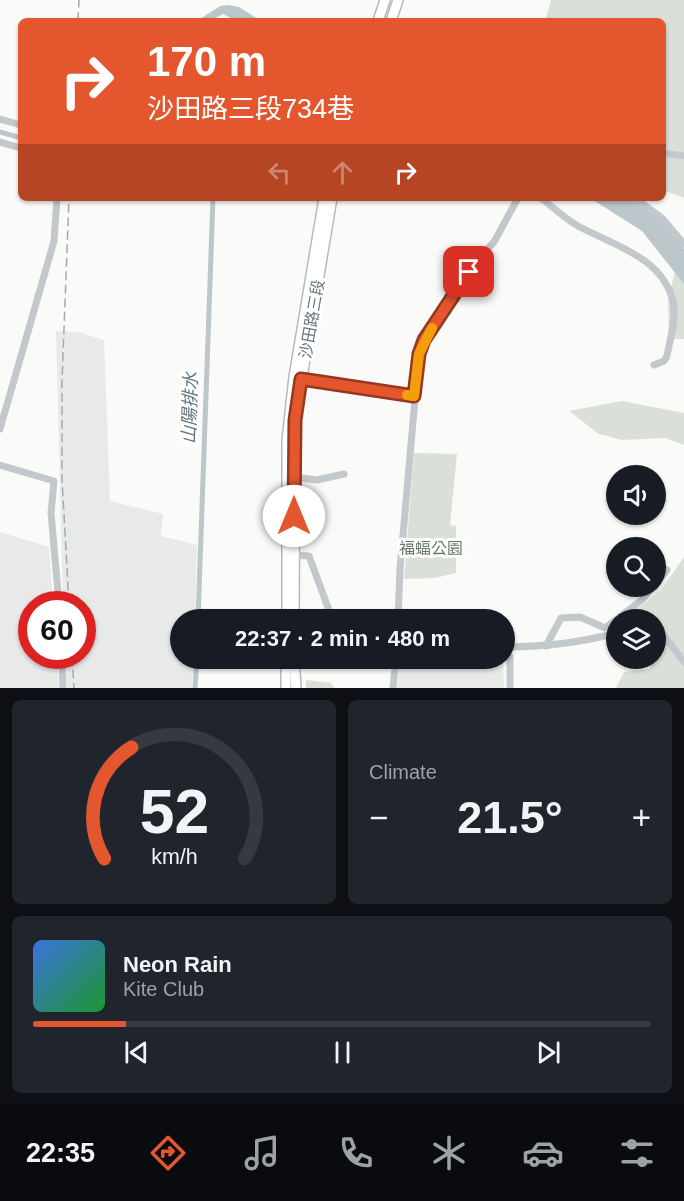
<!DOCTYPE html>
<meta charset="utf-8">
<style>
body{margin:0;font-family:Helvetica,"Noto Sans TC",sans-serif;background:#20242c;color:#f1f3f6;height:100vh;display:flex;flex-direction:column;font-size:22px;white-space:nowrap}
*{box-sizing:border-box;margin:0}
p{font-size:20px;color:#9ea1a6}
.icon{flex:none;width:33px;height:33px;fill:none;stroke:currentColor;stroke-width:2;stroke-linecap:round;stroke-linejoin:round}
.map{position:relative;height:688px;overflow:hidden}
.panel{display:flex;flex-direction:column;gap:12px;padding:12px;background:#0d0f14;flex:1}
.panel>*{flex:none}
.hud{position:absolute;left:18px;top:18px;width:648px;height:183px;border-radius:9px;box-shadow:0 2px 4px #0004;background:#e4572e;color:#fff;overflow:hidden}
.fabs{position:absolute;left:606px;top:465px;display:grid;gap:12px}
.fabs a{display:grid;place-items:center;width:60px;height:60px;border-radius:50%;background:#171b24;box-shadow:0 2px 4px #0004;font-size:30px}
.speed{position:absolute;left:18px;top:591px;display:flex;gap:12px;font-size:30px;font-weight:700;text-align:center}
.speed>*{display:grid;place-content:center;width:78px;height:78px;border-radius:50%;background:#171b24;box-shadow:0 2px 4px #0004;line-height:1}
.speed .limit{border:9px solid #d22;background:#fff;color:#111}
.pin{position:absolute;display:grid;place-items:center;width:51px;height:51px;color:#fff;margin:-26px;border-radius:12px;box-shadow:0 3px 9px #0006}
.me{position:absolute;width:66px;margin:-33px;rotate:0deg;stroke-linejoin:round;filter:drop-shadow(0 0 4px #0008)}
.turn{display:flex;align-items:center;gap:21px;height:126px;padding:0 30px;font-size:27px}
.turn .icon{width:78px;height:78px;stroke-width:2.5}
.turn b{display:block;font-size:42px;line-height:51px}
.lanes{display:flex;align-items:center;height:57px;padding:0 30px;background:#0003;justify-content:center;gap:30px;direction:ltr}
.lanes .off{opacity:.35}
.big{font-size:45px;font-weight:700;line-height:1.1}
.panel .widget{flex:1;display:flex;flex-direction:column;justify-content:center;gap:9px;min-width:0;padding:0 21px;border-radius:9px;background:#20242c}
.panel .dial{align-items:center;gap:0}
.dial svg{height:156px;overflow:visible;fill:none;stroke:#363941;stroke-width:7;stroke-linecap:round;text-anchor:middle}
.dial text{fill:#f1f3f6;stroke:none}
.song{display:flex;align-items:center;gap:18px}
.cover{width:72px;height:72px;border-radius:9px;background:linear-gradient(135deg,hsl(220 70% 55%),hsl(130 70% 35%))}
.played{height:6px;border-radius:3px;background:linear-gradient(90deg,#e4572e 15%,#363941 15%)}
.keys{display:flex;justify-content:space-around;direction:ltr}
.heat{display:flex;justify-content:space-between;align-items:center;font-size:33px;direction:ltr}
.panel .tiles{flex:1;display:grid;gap:12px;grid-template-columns:1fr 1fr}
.widget:last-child{grid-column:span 2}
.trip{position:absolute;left:170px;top:609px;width:345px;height:60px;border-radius:30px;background:#171b24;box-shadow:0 2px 4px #0004;font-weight:700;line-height:60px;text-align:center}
.dock{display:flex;height:96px;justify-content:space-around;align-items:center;background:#090b0e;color:#9ea1a6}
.dock .icon{width:42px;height:42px}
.dock .active{color:#e4572e}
.dock b{font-size:27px;color:#f1f3f6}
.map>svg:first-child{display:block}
.built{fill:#e8e9e9}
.green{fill:#dadfd7}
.water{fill:#bbc7cb}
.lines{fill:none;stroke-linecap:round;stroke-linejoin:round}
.canal{stroke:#bbc7cb;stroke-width:5}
.major-casing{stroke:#b5babe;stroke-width:12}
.minor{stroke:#c3c8cc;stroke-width:7}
.major{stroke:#fff;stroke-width:9}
.rail{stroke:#a2aab0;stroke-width:1.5;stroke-dasharray:9 4.5;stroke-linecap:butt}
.route-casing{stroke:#94391e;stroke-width:15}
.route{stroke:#e4572e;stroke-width:10}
.slow{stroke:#f59e0b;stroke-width:10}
.labels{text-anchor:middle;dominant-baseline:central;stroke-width:6;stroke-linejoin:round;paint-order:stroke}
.street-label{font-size:16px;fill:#657683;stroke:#fff}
.park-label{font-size:16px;fill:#687a64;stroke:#fff}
.water-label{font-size:18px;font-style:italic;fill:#60757c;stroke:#fff}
</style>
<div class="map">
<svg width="684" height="688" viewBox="0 0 684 688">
<rect width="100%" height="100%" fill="#fafaf8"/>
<g class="built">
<path d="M56 331 78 332 104 340 110 501 163 514 161 536 197 545 195 619 180 620V658L194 659 192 688H67L66 656H82V604H63Z"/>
<path d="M0 532 49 547 53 604H32V656H57L59 688H0Z"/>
<path d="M400 659H503L504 688H397Z"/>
</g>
<g class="green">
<path d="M551 0H684V153L663 149V21H545Z"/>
<path d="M663 155 684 158V198L663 190Z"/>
<path d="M675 271 684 284V339H669L668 300Z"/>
<path d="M622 401 684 413V445L665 438 622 440 599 434 569 411Z"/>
<path d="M414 453 457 454 450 525 456 526V573L435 578 404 579Z"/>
<path d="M684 557V688H616L624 672 650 669V659L656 658V620L631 619 633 612 661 590Z"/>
<path d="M306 680 331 683 334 688H306Z"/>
</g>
<g class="water">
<path d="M228 5 239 7 261 21H237L223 14 210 21H197L220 6Z"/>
<path d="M590 198H631L661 221 684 249V284L642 231Z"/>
</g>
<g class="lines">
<g class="canal">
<path d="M0 132 21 138"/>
<path d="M198 620 213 198"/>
<path d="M195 688 197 658"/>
</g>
<g class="major-casing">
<g id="major">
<path d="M378 21 385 0"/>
<path d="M391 21 398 0"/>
<path d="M287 620V440L294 377 324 198"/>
<path d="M294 620 295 419 332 198"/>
<path d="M286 658V688"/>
<path d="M294 658 296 688"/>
</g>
</g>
<g class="minor">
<path d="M0 119 21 125"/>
<path d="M0 142 21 148"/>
<path d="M663 153 684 156"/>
<path d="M541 198C553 207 565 219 578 226 613 245 662 257 673 301 677 317 670 339 667 356L664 361 654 365"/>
<path d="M635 198 662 218 684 244"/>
<path d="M300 378 414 396"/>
<path d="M0 429 54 241 57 198"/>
<path d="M0 465 54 481 51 513 59 604"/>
<path d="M294 477 317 480 344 474"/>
<path d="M294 555 309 556 330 613V620"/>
<path d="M656 583 667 570"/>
<path d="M398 620 400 569 419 354 425 340 477 260 494 242 518 198"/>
<path d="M656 629 666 638 684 662"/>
<path d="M546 646 561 618 580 617 605 628 643 599 653 586"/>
<path d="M504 647C543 647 579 643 616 633"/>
<path d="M62 656 63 688"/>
<path d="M510 657V688"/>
<path d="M393 688 396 658"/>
</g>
<use href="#major" class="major"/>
<g class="rail">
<path d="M78 21 79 0"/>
<path d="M69 604 62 479V381L69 198"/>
<path d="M72 656 74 688"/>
</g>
</g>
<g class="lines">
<g class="route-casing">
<path id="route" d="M294 516 295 420 301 379 414 396 419 354 424 340 469 272"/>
</g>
<use href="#route" class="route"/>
<path class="slow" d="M407 395 414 396 419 354 432 328"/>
</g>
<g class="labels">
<g class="street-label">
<text transform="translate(312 319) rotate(-80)">沙田路三段</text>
</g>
<g class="park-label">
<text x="431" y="548">福蝠公園</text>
</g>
<g class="water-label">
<text transform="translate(190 408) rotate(-88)">山陽排水</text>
</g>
</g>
</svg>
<div class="fabs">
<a><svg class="icon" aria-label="sound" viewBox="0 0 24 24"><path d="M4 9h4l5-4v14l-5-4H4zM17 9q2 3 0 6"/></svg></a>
<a><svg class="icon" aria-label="search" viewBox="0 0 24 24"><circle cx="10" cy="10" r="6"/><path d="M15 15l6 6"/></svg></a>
<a><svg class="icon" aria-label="layers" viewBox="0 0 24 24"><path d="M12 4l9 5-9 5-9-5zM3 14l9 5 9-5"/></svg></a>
</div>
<div class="speed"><div class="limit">60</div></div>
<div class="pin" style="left:469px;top:272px;background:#d93025"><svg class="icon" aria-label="arrive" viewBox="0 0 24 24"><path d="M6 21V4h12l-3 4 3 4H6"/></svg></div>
<svg class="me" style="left:294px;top:516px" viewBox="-20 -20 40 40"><circle r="19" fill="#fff"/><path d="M0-13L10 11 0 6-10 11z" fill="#e4572e"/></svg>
<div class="trip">22:37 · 2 min · 480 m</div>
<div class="hud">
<div class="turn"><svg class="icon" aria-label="right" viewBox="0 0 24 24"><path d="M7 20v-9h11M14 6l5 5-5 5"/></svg><div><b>170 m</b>沙田路三段734巷</div></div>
<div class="lanes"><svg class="icon off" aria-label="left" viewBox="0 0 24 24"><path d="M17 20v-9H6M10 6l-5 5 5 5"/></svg><svg class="icon off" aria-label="ahead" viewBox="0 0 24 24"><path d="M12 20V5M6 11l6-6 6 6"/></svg><svg class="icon" aria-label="right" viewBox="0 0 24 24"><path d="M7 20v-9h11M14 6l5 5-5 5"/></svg></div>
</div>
</div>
<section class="panel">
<div class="tiles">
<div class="widget dial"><svg viewBox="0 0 100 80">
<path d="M14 69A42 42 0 1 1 86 69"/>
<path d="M14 69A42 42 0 0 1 28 12" stroke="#e4572e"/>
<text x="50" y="56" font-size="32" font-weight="700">52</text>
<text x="50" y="72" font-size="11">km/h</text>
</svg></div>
<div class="widget"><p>Climate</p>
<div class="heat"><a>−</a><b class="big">21.5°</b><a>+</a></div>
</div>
<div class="widget">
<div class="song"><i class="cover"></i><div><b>Neon Rain</b><p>Kite Club</p></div></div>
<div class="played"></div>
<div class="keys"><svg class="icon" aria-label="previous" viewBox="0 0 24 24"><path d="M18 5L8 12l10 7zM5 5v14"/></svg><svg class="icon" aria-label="pause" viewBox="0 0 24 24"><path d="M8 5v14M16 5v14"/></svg><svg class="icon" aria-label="next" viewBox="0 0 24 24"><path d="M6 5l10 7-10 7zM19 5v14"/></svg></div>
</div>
</div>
</section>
<nav class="dock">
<b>22:35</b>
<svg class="icon active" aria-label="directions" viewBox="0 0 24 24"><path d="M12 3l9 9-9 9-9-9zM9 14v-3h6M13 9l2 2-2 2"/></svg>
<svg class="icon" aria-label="music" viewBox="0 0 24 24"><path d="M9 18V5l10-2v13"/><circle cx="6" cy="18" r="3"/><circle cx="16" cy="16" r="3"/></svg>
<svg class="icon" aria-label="phone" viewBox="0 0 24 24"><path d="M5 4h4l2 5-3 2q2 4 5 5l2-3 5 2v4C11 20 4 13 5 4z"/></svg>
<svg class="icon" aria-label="climate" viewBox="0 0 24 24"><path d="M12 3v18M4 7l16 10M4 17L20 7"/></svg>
<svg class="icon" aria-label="car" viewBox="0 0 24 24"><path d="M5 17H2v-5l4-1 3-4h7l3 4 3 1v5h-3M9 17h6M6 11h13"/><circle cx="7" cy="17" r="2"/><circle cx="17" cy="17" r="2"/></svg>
<svg class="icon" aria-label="filters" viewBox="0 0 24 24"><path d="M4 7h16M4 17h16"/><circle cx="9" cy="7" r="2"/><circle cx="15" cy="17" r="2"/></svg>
</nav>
